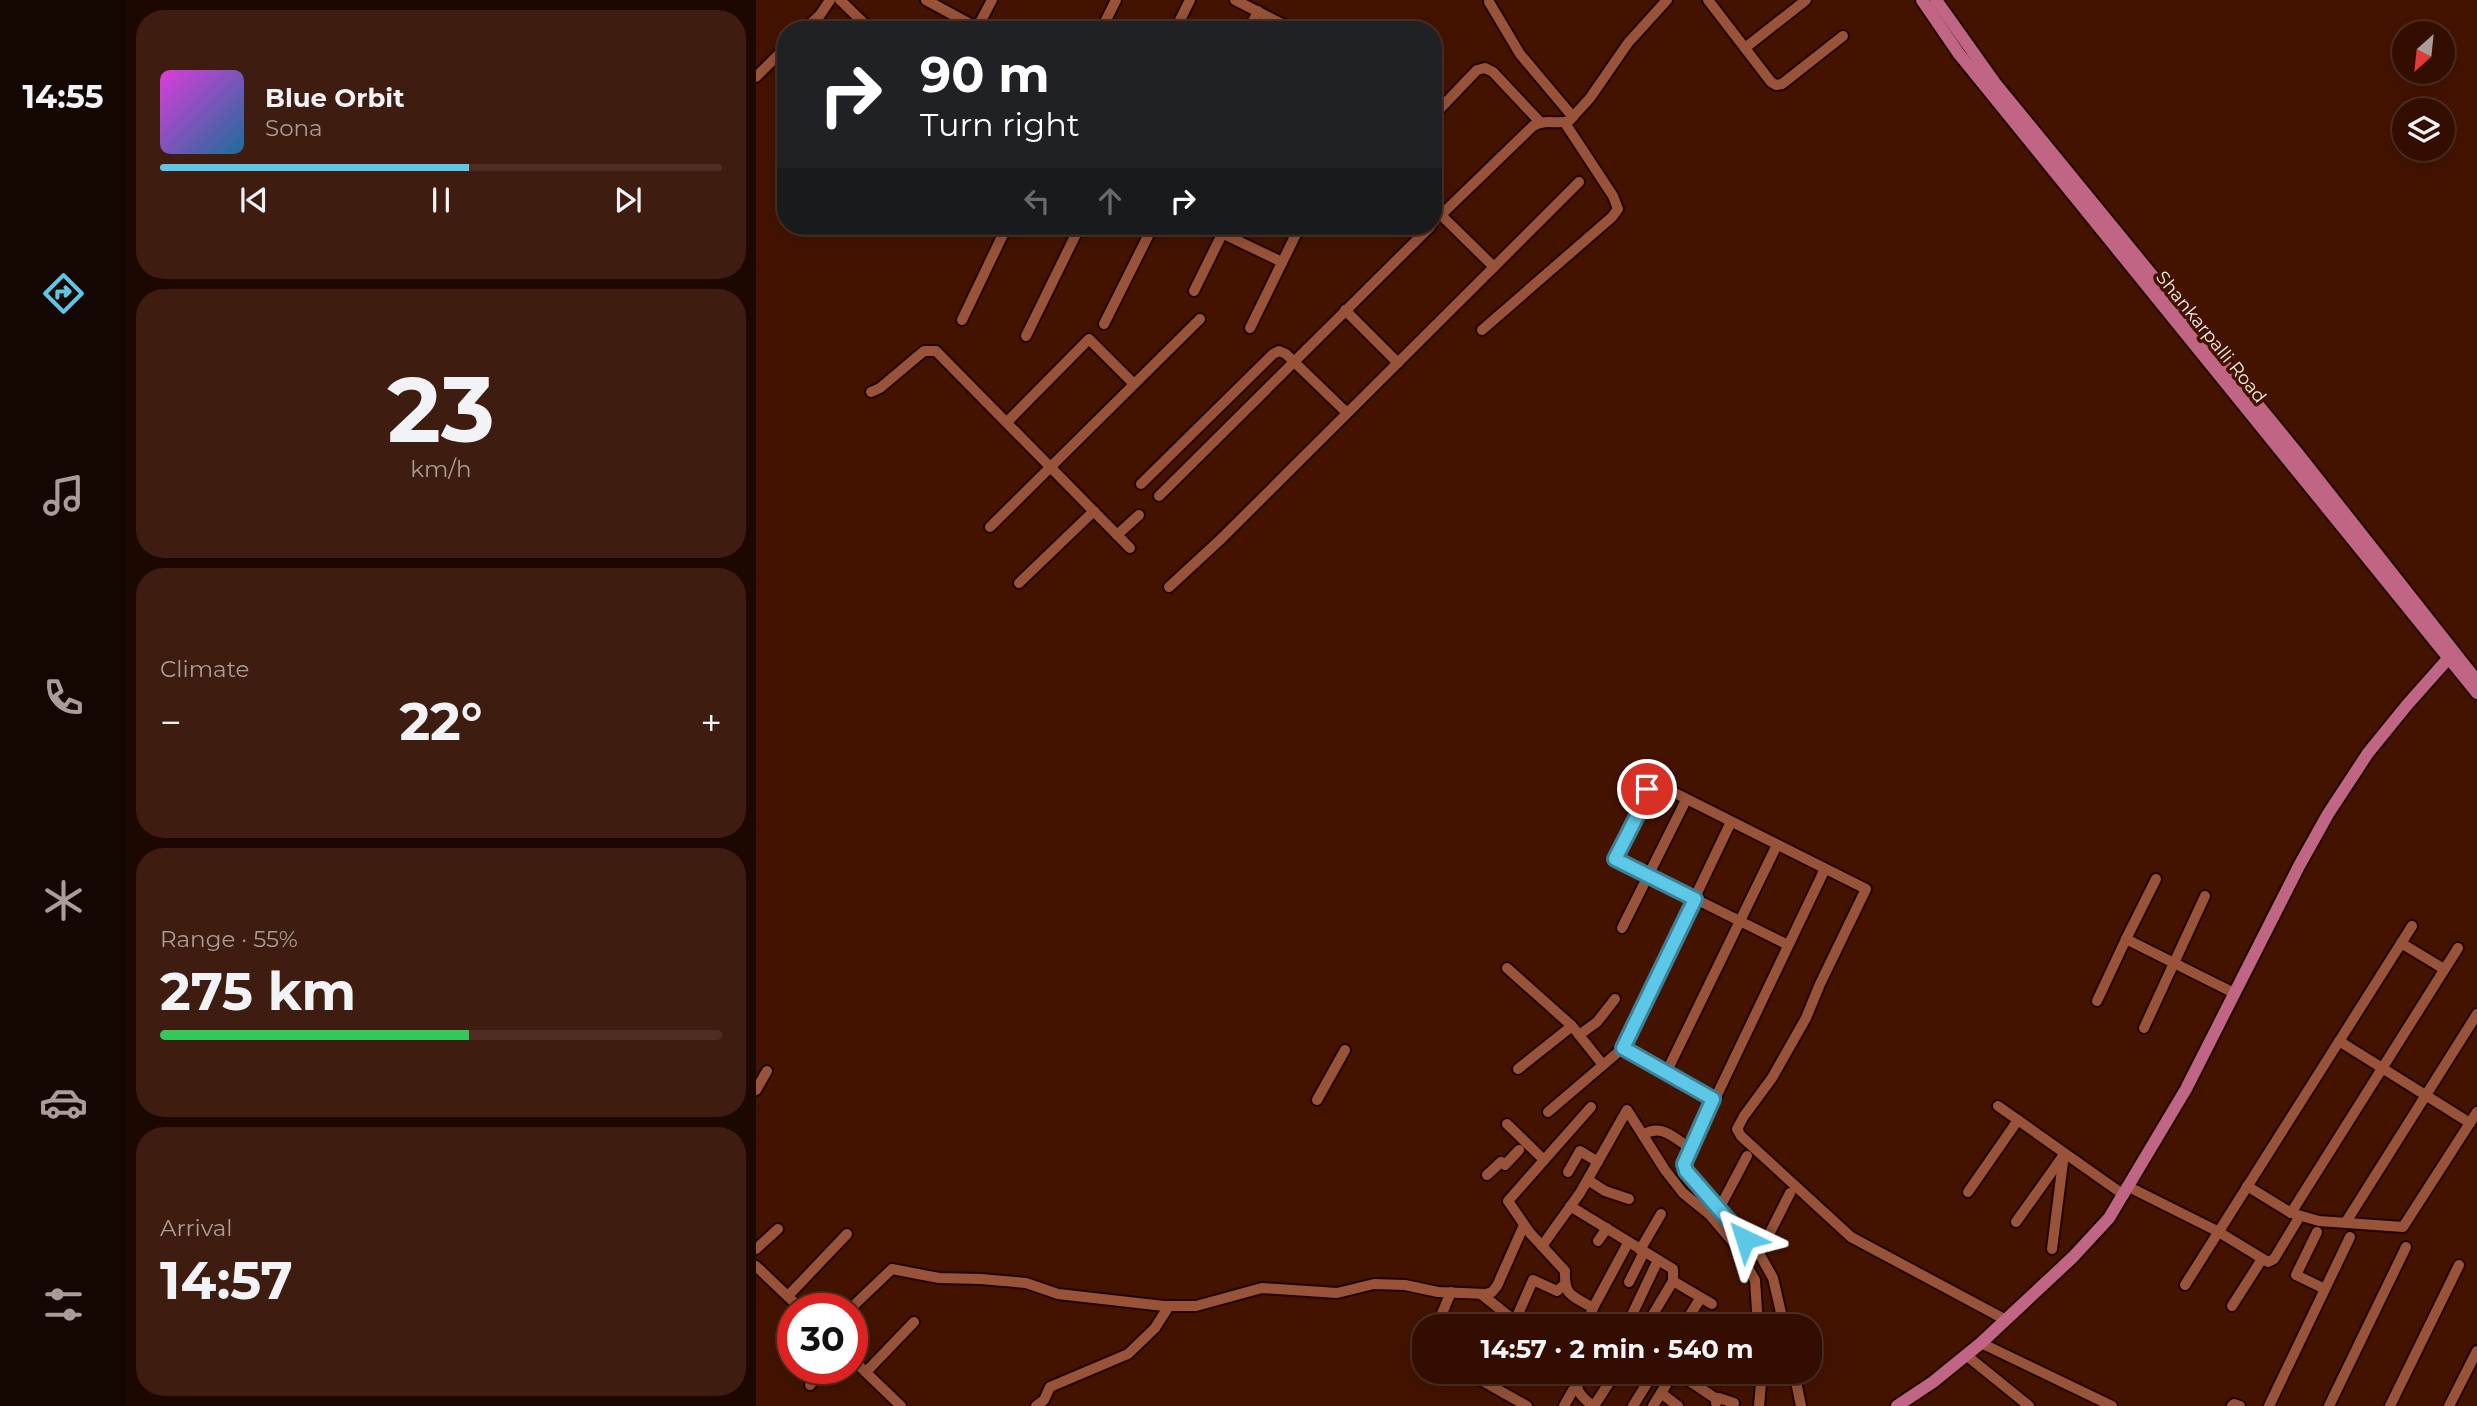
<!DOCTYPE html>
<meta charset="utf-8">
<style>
body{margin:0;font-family:Montserrat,sans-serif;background:#3e1c0f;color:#f1f3f6;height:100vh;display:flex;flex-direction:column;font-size:26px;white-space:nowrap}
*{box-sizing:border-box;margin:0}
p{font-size:23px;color:#a99c99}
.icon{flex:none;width:38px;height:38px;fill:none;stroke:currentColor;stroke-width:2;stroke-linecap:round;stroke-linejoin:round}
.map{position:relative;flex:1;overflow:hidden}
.side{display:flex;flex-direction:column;gap:10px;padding:10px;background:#1c0800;width:630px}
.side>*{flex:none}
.top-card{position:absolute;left:21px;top:21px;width:665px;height:214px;border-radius:28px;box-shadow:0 4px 18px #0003,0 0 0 2px #4e2e22;background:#202124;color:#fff;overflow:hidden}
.needle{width:46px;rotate:207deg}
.fabs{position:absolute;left:1636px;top:21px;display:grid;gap:14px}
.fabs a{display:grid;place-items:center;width:63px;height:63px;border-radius:50%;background:#330e00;box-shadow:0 4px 18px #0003,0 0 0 2px #4e2e22;font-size:35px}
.speed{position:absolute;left:21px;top:1293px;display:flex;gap:14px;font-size:35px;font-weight:700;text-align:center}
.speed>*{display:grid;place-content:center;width:91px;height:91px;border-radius:50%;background:#330e00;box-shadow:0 4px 18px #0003,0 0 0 2px #4e2e22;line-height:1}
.speed .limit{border:10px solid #d22;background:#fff;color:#111}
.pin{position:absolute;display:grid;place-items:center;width:60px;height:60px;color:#fff;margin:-30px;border:4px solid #fff;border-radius:50%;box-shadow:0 2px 7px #0007}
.me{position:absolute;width:77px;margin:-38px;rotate:319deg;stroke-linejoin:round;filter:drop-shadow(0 0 5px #0008)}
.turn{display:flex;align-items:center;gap:24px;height:147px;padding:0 28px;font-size:32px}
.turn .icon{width:91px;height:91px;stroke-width:2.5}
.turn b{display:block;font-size:49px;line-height:60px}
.lanes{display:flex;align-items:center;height:66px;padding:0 28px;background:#0003;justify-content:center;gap:35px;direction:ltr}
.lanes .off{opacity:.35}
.big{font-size:52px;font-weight:700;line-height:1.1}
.side .tile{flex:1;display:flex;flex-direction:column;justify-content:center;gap:10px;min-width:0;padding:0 24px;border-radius:28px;background:#3e1c0f}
.side .dial{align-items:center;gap:0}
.dial b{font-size:91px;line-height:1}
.song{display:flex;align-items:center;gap:21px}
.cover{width:84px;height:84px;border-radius:10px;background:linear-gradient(135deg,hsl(300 70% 55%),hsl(200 70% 35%))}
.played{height:7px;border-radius:4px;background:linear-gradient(90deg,#5dc7e8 55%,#4e2e22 55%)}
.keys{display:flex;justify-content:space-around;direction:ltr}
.heat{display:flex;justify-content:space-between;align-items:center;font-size:38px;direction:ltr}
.charge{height:10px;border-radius:5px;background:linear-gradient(90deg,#34c759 55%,#4e2e22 0)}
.trip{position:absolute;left:656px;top:1314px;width:410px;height:70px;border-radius:28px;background:#330e00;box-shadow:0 4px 18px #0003,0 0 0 2px #4e2e22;font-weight:700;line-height:70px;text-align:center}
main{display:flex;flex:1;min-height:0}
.tab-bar{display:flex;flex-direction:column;width:126px;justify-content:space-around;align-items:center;background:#140600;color:#a99c99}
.tab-bar .icon{width:49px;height:49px}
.tab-bar .selected{color:#5dc7e8}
.tab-bar b{font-size:32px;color:#f1f3f6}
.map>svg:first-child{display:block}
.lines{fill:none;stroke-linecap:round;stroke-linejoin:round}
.minor-casing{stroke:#220300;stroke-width:14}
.major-casing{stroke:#220300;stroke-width:16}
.minor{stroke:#985338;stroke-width:10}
.major{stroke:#c06684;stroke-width:12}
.route-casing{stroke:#3c8197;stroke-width:18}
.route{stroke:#5dc7e8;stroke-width:12}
.labels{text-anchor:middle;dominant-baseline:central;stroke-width:7;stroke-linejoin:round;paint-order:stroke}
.street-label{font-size:18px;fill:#f9f1ee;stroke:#441300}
</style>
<main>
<nav class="tab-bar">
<b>14:55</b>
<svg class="icon selected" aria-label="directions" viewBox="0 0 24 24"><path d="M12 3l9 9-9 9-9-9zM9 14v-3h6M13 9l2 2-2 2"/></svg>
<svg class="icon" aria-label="music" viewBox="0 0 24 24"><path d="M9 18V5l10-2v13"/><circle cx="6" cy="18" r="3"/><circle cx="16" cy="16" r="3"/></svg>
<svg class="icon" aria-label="phone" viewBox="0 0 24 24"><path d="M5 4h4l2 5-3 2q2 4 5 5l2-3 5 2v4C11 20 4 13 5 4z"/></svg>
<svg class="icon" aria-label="climate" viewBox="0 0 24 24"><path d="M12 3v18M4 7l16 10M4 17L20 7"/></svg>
<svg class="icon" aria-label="car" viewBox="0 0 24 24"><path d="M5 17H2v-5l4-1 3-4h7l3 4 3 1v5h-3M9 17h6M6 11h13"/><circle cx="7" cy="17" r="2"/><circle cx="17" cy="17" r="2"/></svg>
<svg class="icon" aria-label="filters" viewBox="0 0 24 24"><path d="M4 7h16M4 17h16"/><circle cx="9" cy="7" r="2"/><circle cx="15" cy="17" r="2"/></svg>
</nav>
<section class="side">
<div class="tile">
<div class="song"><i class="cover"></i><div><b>Blue Orbit</b><p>Sona</p></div></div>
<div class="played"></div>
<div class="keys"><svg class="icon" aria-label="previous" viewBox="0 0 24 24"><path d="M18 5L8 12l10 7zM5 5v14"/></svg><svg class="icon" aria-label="pause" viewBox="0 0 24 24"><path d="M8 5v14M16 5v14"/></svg><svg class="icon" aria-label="next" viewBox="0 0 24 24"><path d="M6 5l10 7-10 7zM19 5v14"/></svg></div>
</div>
<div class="tile dial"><b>23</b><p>km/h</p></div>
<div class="tile"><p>Climate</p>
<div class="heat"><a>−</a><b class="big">22°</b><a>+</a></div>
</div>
<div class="tile"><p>Range · 55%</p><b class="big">275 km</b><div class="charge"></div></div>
<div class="tile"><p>Arrival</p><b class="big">14:57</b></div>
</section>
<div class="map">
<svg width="1721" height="1406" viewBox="0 0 1721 1406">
<rect width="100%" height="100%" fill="#441300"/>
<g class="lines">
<g class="minor-casing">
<g id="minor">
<path d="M84 0 115 30"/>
<path d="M170 0 225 30"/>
<path d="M479 0 538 30"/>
<path d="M952 0 1015 82 1020 85 1026 84 1087 36"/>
<path d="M733 2 764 54 817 117"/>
<path d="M48 30 64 15 74 0"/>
<path d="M220 30 236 0"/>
<path d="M345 30 360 0"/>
<path d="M419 30 434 0"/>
<path d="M493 30 502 11"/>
<path d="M989 48 1050 0"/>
<path d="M0 77 30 47"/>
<path d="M677 116 721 70 729 68 737 72 784 122"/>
<path d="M451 226 526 262"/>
<path d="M738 267 823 182"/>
<path d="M438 291 470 226"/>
<path d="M589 310 642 363"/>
<path d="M206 320 251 226"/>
<path d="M348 324 397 226"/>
<path d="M494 328 544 226"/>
<path d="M726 330 856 217 862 209 857 196 809 123"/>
<path d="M270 336 324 226"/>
<path d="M115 392 124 388 168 351H180L374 548"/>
<path d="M251 422 333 339 378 384"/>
<path d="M385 484 517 354 523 351 530 354 591 413"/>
<path d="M403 496 675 226"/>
<path d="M234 527 444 319"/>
<path d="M361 535 383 515"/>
<path d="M263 583 338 511"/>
<path d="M413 587 465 539 738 267 685 215 777 126C792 118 800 125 813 121L834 98 872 43 911 0"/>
<path d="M866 928 928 804"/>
<path d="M1370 939 1400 879"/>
<path d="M1645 943 1688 969"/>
<path d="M1032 945 859 859 881 816 891 789 897 782 1110 889 1064 984 1050 1018 1016 1078 988 1116 981 1129 985 1136 1095 1237 1250 1320"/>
<path d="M1702 948 1535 1213 1563 1221 1647 1227 1721 1112"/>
<path d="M751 968 816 1026 847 1065"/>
<path d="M1341 1001 1370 939 1478 993"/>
<path d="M1388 1028 1449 896"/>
<path d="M823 1035 841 1022 859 999"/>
<path d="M1583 1041 1714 1123"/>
<path d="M762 1069 816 1026"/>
<path d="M910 1073 1019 849"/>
<path d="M0 1090 11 1071"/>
<path d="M957 1099 867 1048 973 826"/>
<path d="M561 1100 589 1050"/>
<path d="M1242 1106 1368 1195"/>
<path d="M835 1107 752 1201 774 1233 809 1271C808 1297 816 1295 837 1308"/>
<path d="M792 1112 867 1048"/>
<path d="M751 1124 788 1160"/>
<path d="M887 1135C905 1123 918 1138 934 1148"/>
<path d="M812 1172 824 1151 842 1162"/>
<path d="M731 1175 745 1162 749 1165 763 1150"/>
<path d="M832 1180 849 1191 873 1199"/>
<path d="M1491 1186 1535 1213"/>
<path d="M1373 1187 1461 1231 1512 1262 1518 1259 1544 1216"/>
<path d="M1212 1192 1262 1120"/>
<path d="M814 1206 917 1269V1281L890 1326"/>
<path d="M963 1209 991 1156"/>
<path d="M1260 1222 1307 1156"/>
<path d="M1590 1222 1721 1014"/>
<path d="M1561 1232 1540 1275 1569 1289"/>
<path d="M842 1241 851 1228"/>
<path d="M786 1246 824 1193 871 1110 909 1170 927 1193 953 1214 977 1242 999 1280 1002 1326"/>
<path d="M0 1249 22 1229"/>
<path d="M1296 1249 1308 1154"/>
<path d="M884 1250 905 1214"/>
<path d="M1003 1254 1034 1193"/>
<path d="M0 1266 45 1309"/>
<path d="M917 1281 956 1304"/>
<path d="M873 1282 888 1252"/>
<path d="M1429 1285 1656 926"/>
<path d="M725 1294 759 1321 756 1326"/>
<path d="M32 1296 91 1234"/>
<path d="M1476 1306 1506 1259"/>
<path d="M94 1309 136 1269 183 1278 225 1279 270 1283 302 1294 408 1306H440L506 1288 581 1293 618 1284 649 1285 682 1292 730 1294 736 1292 741 1286 768 1225"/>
<path d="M692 1326 685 1316 695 1292"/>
<path d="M773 1326 759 1321 777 1280 801 1291 808 1285"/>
<path d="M830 1326 837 1308 872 1243"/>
<path d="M886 1326 874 1319 902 1260"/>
<path d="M927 1326 944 1299"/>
<path d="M1028 1326 1017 1278 1004 1255 930 1171 928 1164 1067 873"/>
<path d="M1225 1343 1356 1406"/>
<path d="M1210 1355 1273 1406"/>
<path d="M96 1359 145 1406"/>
<path d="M110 1372 158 1322"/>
<path d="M728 1372 723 1379 771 1406"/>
<path d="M820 1372C818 1389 824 1396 837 1406"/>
<path d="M920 1372 962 1400"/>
<path d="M980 1372 1006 1382"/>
<path d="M1038 1372 1045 1406"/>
<path d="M54 1385 69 1368"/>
<path d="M905 1393 922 1406"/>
<path d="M960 1403 963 1398 978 1403 977 1406"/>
<path d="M280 1406 288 1400 294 1387 372 1354 399 1328 413 1306"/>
<path d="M808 1406 817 1390 820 1389"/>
<path d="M838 1406 860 1372"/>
<path d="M877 1406 898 1372"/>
<path d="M897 1406 918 1372"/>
<path d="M1003 1406 1006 1372"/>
<path d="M1476 1406 1478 1404 1484 1406"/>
<path d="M1513 1406 1594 1237"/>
<path d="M1573 1406 1650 1247"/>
<path d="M1634 1406 1703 1265"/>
<path d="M1693 1406 1721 1351"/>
</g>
</g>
<g class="major-casing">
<g id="major">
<path d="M1166 0 1203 54 1721 693"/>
<path d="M1180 0 1239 83 1543 455 1721 681"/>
<path d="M1141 1406 1177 1382 1225 1343 1317 1257 1353 1218 1430 1089 1543 866 1572 814 1612 753 1651 705 1698 652"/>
</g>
</g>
<use href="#minor" class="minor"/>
<use href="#major" class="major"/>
</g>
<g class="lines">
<g class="route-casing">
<path id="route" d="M891 789 881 816 859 859 939 899 867 1048 957 1099 928 1164 930 1171 989 1239"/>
</g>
<use href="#route" class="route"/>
</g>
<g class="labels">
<g class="street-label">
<text transform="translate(1455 337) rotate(51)">Shankarpalli Road</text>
</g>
</g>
</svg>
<div class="fabs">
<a><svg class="needle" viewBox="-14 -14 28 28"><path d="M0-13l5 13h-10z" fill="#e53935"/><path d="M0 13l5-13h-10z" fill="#a99c99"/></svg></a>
<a><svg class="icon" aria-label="layers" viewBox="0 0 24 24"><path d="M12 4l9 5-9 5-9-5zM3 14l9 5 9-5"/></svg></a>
</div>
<div class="speed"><div class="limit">30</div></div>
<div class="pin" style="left:891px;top:789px;background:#d93025"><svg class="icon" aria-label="arrive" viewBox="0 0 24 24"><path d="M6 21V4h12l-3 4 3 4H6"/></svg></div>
<svg class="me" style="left:989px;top:1239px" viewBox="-20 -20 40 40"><path d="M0-17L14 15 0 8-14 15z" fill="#5dc7e8" stroke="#fff" stroke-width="4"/></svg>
<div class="trip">14:57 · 2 min · 540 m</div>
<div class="top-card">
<div class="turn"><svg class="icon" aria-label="right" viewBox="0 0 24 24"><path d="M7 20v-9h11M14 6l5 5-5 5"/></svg><div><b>90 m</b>Turn right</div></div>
<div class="lanes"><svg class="icon off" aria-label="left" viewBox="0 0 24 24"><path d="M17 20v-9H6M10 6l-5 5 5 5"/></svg><svg class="icon off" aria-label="ahead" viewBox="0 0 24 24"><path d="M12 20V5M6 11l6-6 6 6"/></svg><svg class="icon" aria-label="right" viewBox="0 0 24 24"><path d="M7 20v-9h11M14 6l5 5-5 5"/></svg></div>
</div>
</div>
</main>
